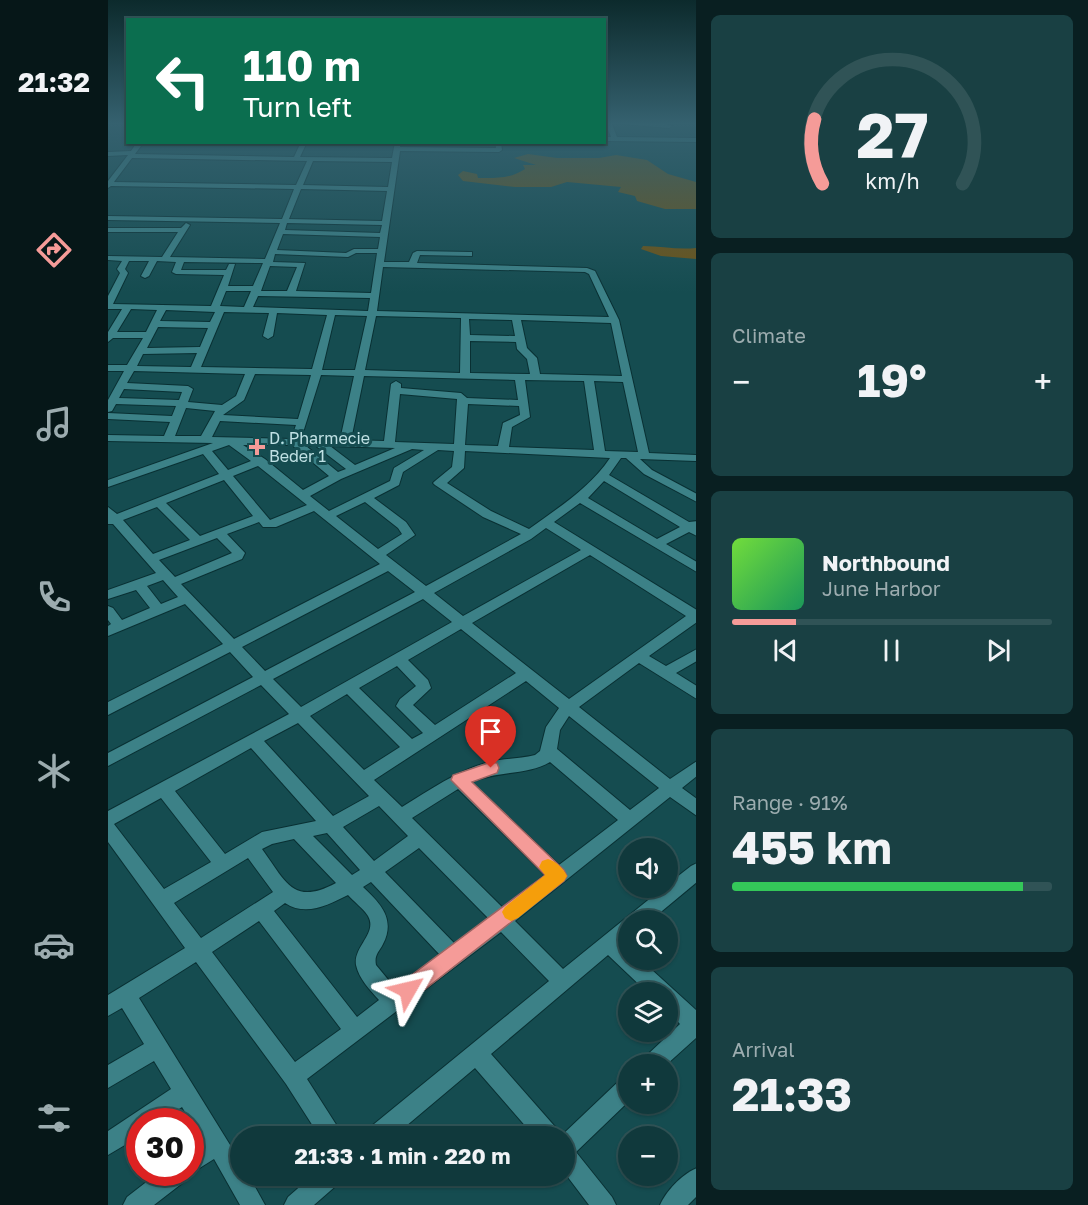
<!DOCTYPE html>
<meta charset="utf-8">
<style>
body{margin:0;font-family:"Golos Text",sans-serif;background:#194043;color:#f1f3f6;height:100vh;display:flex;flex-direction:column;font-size:22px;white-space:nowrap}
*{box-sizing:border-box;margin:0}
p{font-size:20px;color:#9cacaf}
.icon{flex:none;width:33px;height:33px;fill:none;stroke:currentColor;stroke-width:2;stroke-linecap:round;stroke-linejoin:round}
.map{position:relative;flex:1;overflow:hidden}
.sheet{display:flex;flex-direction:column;gap:15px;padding:15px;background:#091f21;width:392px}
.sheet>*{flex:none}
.hud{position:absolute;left:18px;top:18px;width:480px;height:126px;border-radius:0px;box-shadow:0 2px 4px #0004,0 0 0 2px #305356;background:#0b6e4f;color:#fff;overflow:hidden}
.controls{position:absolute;left:510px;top:838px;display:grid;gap:12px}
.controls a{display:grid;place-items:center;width:60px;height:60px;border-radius:50%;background:#10393c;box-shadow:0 2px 4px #0004,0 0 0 2px #305356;font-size:30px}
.speed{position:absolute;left:18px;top:1108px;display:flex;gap:12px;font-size:30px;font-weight:700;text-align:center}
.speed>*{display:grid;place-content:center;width:78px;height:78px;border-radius:50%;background:#10393c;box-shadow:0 2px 4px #0004,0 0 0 2px #305356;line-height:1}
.speed .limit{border:9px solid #d22;background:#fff;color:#111}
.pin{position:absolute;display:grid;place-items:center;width:51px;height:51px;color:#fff;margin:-62px -26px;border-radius:50% 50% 50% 0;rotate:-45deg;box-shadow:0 0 6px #0007}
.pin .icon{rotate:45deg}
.me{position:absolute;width:66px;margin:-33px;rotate:53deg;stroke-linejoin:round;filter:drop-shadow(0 0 4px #0008)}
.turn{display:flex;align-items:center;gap:21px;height:126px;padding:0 18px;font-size:27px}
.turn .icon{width:78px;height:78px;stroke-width:2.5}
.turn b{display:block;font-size:42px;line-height:51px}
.big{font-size:45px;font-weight:700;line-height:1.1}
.sheet .widget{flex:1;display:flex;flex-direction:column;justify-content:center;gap:9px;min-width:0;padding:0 21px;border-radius:9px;background:#194043}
.sheet .dial{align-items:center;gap:0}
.dial svg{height:156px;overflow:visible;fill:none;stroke:#305356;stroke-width:7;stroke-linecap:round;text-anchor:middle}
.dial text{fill:#f1f3f6;stroke:none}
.song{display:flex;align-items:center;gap:18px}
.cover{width:72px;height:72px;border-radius:9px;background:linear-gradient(135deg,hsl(100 70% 55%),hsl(150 70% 35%))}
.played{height:6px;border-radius:3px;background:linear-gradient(90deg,#f59b98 20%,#305356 20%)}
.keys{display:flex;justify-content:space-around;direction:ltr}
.heat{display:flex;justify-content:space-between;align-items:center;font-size:33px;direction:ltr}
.charge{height:9px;border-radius:4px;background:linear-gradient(90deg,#34c759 91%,#305356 0)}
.trip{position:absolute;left:122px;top:1126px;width:345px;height:60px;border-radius:30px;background:#10393c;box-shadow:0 2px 4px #0004,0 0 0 2px #305356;font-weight:700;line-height:60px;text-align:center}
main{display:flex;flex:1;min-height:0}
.tab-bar{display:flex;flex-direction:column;width:108px;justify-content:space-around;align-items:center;background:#061718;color:#9cacaf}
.tab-bar .icon{width:42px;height:42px}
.tab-bar .active{color:#f59b98}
.tab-bar b{font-size:27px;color:#f1f3f6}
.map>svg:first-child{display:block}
.green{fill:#6f5314}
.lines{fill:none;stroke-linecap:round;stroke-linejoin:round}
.minor-casing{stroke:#093033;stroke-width:2}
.minor{fill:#3c8187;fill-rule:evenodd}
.route{fill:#f59b98;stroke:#9f6563;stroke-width:1.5}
.slow{fill:#f59e0b}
.poi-dot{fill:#f59b98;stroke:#154c50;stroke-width:2}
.labels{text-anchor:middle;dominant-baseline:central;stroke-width:6;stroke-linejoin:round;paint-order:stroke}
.poi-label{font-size:16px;fill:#c0e1e4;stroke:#154c50;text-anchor:start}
</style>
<main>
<nav class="tab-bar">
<b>21:32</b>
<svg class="icon active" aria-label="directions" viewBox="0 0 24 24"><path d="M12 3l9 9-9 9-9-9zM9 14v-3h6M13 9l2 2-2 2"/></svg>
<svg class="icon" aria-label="music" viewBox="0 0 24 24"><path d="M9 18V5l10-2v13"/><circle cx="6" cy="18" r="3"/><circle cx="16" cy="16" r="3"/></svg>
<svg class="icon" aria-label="phone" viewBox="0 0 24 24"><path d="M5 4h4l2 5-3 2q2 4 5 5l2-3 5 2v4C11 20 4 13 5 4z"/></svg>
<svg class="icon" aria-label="climate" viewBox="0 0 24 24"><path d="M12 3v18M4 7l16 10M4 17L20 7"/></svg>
<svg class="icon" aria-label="car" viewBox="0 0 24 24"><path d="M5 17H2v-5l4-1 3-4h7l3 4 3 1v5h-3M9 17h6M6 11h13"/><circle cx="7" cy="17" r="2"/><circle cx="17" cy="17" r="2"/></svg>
<svg class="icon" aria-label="filters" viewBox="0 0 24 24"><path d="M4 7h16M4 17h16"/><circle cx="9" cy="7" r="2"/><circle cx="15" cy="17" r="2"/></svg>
</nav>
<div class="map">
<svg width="589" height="1205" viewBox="0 0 589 1205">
<rect width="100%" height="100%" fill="#154c50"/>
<g class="green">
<path d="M420 154 449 158H491L508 155 539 160 560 174 588 182V209H557L529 201 527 196 510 192 513 187 459 182 443 187H407L355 181 350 175 355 171 369 174 370 178C388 178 402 179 417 169L415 165H428L406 158Z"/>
<path d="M535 246C553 246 570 250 588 248V259L553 256 533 249Z"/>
</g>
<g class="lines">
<g class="minor-casing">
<g id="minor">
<path d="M498 124H504L509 137 589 138V142L496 141V137H503Z"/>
<path d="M514 124H558L564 126 561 128Z"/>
<path d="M29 142H36L27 154 186 157 193 142H199L192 157 284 158 287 142H293L292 147 388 148 387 142H393L394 150 391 152 292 151 276 262H301L305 253 309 251 361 252H364V256L312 255 309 263 479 268 487 271 511 320 541 453 589 455V461L532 459 544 470 589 494V502L536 474 518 458H513L501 475 581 522 589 521V536L581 532 558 544 589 562V572L472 503 446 522 589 610V622L541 656 558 666 589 649V661L568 673 589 686V699L531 663 471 707 562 779 589 761V776L574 788 589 799V816L562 797 407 921 455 969 555 888H560V884L583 866 589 863V882L542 921H520V938L515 943 520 949V960H533L589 1011V1037L558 1065H533L536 1058 572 1024 560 1011V993H540L500 955 383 1054 449 1129 452 1137 512 1080 520 1078V1102L468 1152 504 1197 508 1205H481L456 1172V1137H427L367 1068 285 1137H257L260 1129 441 981 393 932 199 1079 236 1137H212L178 1084 88 962 31 998 132 1161V1176H141L157 1205H132L106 1159 82 1174 80 1173 77 1181 46 1205H15L19 1197 50 1173H82V1149L94 1140 74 1107 51 1122H32V1136L0 1155V1131L63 1089 46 1061 0 1088V1065L36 1044 14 1008 0 1016V995L77 948 0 842V811L181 714 153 685 0 766V753L145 677 122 652 0 715V702L115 644 77 604 0 636V626L3 624 0 620V606L5 608 14 620 42 608 28 590 0 599V590L48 573 5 524H0V507L9 514 111 474 95 454 0 487V480L105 443 0 441V435L56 436 62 422 0 419V413L64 416 68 406 8 404 4 411 0 412V400L16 371H0V365H19L35 338H5L0 342V332L14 309H0V296L12 273 9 269 14 261 0 260V256L54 257 70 232H0V228H73L78 223 82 225 62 257 157 259 172 223 0 220V216L174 219 186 189 3 186 0 188V181L20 155 0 156V152L23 151ZM24 158 199 161 188 185 6 182ZM205 161 284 162 280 187 195 185ZM193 189 279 191 274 221 181 219ZM179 223 274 225 272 233 177 230ZM175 234 272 237 270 249H246L238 253 169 250ZM248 253H269L263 293 188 291 197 263 165 262 167 254 240 257ZM21 261H41L33 276 37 278 41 276 49 261 68 262 64 272 68 274 116 275 103 306 5 304 20 273 17 269ZM76 262 155 263 145 286H120L127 264H121L118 270H73ZM162 266 189 267 179 291H153ZM275 267 477 272 481 274 501 317 269 311ZM118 291H143L136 307 112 306ZM150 296 262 298 260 311 145 307ZM23 309 49 310 38 332H9ZM58 310 107 312 102 322 52 321ZM116 312 161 313 155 336 160 339 165 336 169 313 219 315 204 369 93 367ZM227 315 259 316 247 370H214ZM268 316 353 318 352 373 257 370ZM361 319 404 320 407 336 362 335ZM413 320 503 323 514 376 432 374 429 358 419 348ZM50 327 100 328 92 347 39 348ZM362 341 408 342 409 349 419 359 422 374 362 373ZM89 353 83 367 29 366 35 354ZM26 371 137 374 128 396 114 405 80 402 85 389 80 386 19 383ZM147 374 203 375 190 419 115 415 136 400ZM213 375 246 376 232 440 193 439ZM256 376 407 380 410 400 359 398 353 393 293 388V384L288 381 283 384 276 441 243 440ZM417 380 476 381 486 450 401 447 404 427 422 417ZM486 381 515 382 530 452 497 451ZM16 389 74 392 71 400 11 398ZM292 394 349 399 346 444 287 442ZM360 404 411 406 412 415 395 423 390 446 357 445ZM78 408 107 411 93 436H67ZM112 421 188 425 183 439 104 437ZM121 445 143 461 120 470 104 451ZM135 445H184L221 476 195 490 157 459ZM198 446H208L238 469 230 472ZM222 446 287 448 247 465ZM304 449 316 450 286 468 282 481 221 511 202 496 233 479ZM330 450 346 451 344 467 327 481 325 483 327 485 375 517 413 534 318 586 278 555 307 535 298 522 266 498 291 485 295 472ZM357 451 502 458C481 489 451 507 421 529L383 511 339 483 356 468ZM150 466 199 505 162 520 125 476ZM116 480 145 516 92 536 58 503ZM496 481 572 527 549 539 480 498ZM257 502 290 528 294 534 270 549 228 516ZM49 507 82 540 45 554 15 520ZM206 511 272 564 126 639 73 584 134 559 137 553 119 534 151 522 155 527H168ZM438 528 473 550 355 616 326 593 423 539ZM109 538 124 553 67 577 51 560ZM482 555 578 616 461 699 364 623ZM280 571 307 592 157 671 134 647ZM55 580 70 597 53 604 39 586ZM315 599 344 622 193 707 165 679ZM353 629 408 673 327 725 305 705 323 688 320 680 300 660ZM289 666 308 686 292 699 288 706 315 733 304 739 251 688ZM418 681 451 708 438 727 432 751 427 755C412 759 396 758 381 762 348 771 322 790 294 807L266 780ZM239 694 292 747 256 770 202 716ZM461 716 551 788 522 810 449 749 452 730ZM190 723 261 796 225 816 156 741ZM143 748 208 821 154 832 117 854 67 791ZM442 762 510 820 451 865 363 782C389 771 421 775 442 762ZM350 789 437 875 395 908 304 818ZM53 798 103 862 56 889 6 824ZM271 806 300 836 266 861 235 827ZM219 833 252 870 244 875 205 836ZM186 839 228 883C185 906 178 882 154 849L164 844ZM311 848 381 919 347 944 277 872ZM140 858 165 892 93 938 66 903ZM263 882 332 955 287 988 268 965C266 955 271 952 275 944 288 919 272 903 255 887ZM240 895C246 902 255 908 260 916 270 933 245 947 248 965 251 979 262 990 271 1000L249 1017 166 911 177 903C198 917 220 905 240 895ZM151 921 233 1029 187 1062 104 952Z"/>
<path d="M589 1168V1196L580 1205H552C558 1191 574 1174 589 1168Z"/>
<path d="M204 1176H233L230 1184 206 1205H176L180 1197Z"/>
</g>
</g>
<use href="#minor" class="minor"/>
</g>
<linearGradient id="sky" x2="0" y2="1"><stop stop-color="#0c2a2c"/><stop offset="0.42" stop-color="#35616f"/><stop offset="1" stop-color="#35616f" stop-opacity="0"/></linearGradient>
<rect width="589" height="293" fill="url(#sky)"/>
<path class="route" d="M383 762 389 763 391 768 389 773 364 782 456 870 459 876 456 881 307 997 300 999 293 997 290 990 293 983 437 875 343 780 345 775Z"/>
<path class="slow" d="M440 859C449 862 455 868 459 876L456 881 410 918 403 921 397 918 394 912 397 907 437 875 431 867 434 861Z"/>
<path class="poi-dot" d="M146 438h6v6h6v6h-6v6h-6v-6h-6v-6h6z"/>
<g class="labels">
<g class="poi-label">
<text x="161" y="438">D. Pharmecie<tspan x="161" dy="18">Beder 1</tspan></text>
</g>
</g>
</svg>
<div class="controls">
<a><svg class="icon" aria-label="sound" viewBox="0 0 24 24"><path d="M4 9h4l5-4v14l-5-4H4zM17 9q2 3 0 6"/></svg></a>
<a><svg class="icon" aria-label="search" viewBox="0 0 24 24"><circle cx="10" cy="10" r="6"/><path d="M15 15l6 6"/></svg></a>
<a><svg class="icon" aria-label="layers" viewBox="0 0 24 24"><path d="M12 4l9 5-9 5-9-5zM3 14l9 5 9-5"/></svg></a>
<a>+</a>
<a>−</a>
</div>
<div class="speed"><div class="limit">30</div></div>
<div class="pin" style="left:383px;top:768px;background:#d93025"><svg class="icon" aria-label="arrive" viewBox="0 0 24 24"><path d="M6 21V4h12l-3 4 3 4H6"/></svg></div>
<svg class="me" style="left:300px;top:990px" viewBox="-20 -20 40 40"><path d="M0-17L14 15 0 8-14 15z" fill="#f59b98" stroke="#fff" stroke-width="4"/></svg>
<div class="trip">21:33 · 1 min · 220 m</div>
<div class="hud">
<div class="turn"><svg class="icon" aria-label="left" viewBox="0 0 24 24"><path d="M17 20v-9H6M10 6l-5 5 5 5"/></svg><div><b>110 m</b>Turn left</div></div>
</div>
</div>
<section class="sheet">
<div class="widget dial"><svg viewBox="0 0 100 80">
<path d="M14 69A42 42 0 1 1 86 69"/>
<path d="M14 69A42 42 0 0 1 10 36" stroke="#f59b98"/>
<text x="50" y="56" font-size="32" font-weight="700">27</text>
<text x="50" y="72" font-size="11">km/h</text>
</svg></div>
<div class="widget"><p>Climate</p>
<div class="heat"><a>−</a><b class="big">19°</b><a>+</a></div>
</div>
<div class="widget">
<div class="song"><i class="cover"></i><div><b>Northbound</b><p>June Harbor</p></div></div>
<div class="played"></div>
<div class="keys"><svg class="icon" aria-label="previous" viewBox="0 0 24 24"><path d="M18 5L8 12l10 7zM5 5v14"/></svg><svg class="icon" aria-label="pause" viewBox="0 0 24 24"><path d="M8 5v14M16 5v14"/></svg><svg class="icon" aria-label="next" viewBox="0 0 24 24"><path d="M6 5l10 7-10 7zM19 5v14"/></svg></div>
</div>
<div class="widget"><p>Range · 91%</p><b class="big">455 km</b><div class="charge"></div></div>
<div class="widget"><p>Arrival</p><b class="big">21:33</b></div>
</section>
</main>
